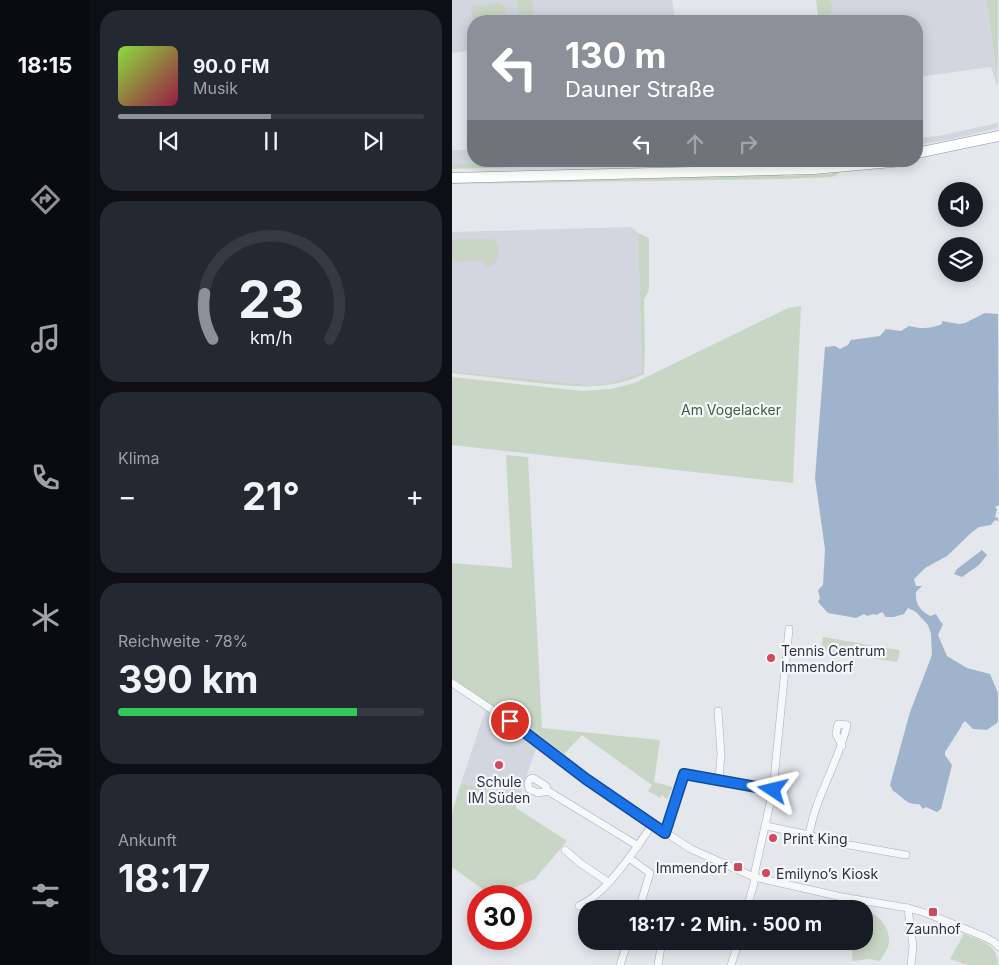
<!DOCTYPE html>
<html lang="de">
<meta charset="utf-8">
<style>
body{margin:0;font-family:Inter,sans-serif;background:#242831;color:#f1f3f6;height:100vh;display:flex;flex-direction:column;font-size:19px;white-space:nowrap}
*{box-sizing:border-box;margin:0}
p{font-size:16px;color:#9ea1a6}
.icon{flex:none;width:28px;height:28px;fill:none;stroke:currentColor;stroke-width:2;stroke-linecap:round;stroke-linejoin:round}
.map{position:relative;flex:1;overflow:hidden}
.sheet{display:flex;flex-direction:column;gap:10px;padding:10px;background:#0d0f14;width:362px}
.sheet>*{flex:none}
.banner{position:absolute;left:15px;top:15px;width:456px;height:152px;border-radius:20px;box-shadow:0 2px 12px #0003;background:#8c9099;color:#fff;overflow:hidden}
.fabs{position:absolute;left:486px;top:182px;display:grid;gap:10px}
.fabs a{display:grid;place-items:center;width:45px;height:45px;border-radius:50%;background:#171b24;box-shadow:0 2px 12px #0003;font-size:25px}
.speed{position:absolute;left:15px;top:885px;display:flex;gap:10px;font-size:25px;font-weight:700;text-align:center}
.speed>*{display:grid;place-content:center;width:65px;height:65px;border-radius:50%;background:#171b24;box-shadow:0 2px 12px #0003;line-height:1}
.speed .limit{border:8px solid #d22;background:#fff;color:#111}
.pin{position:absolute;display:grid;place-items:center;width:42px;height:42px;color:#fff;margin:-21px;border:2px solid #fff;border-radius:50%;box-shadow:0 1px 5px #0007}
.me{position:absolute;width:55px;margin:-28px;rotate:280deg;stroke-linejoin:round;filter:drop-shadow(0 0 4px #0008)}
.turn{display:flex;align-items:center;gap:18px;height:105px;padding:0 15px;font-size:22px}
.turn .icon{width:65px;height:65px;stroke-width:2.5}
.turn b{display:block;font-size:35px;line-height:42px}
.lanes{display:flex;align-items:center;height:48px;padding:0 15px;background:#0003;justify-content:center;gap:25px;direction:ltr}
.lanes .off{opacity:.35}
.big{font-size:38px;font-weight:700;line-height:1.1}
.sheet .card{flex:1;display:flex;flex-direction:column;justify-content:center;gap:8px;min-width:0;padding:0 18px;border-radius:20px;background:#242831}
.sheet .dial{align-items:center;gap:0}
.dial svg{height:130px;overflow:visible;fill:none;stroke:#363941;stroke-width:7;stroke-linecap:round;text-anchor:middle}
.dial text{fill:#f1f3f6;stroke:none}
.song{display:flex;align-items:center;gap:15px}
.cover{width:60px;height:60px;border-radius:8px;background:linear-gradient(135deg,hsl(90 70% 55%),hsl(340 70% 35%))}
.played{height:5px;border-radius:2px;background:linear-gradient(90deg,#8c9099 50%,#363941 50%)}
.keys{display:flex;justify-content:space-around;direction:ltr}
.heat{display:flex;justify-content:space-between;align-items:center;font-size:28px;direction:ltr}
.charge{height:8px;border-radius:4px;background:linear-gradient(90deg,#34c759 78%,#363941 0)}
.trip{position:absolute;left:126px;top:900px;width:295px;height:50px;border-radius:20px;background:#171b24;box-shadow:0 2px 12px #0003;font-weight:700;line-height:50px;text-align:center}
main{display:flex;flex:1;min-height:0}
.dock{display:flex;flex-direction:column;width:90px;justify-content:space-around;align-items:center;background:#090b0e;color:#9ea1a6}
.dock .icon{width:35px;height:35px}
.dock .on{color:#8c9099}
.dock b{font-size:22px;color:#f1f3f6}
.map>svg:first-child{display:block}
.built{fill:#d2d6de}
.green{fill:#c9d6c5}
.water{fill:#9fb4cc}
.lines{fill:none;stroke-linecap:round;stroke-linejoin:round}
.minor-casing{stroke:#a9aeb7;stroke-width:8}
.highway-casing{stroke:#8b94a3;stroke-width:11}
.minor{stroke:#f7f8fa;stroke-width:7}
.highway{stroke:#fff;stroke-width:10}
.route-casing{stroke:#114b97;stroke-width:12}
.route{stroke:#1a73e8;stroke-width:9}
.poi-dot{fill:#d1495b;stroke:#f4f6f9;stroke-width:2}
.labels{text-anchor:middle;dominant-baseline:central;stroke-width:4.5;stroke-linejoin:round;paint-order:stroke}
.park-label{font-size:14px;fill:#3f6138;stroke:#f4f6f9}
.poi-label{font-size:14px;fill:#2b3445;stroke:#f4f6f9;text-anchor:start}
</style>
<main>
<nav class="dock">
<b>18:15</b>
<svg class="icon on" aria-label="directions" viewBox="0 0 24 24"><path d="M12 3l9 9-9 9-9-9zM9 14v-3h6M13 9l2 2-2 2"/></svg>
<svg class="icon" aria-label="music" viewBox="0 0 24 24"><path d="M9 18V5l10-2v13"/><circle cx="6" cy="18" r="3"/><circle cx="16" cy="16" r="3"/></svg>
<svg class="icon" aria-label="phone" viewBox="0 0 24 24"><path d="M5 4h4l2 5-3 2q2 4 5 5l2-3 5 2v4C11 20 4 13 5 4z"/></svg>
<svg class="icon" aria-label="climate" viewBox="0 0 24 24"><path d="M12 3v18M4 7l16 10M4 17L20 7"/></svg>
<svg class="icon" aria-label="car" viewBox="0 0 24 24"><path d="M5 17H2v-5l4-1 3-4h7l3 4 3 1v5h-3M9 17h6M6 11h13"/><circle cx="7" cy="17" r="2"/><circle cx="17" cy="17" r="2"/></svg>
<svg class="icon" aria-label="filters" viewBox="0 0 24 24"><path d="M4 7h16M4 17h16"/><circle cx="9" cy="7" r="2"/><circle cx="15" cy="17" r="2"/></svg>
</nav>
<section class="sheet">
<div class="card">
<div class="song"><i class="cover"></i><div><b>90.0 FM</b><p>Musik</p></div></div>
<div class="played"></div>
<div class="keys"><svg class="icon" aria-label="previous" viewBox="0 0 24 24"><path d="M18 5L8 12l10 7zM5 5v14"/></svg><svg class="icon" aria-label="pause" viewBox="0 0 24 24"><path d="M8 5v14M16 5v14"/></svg><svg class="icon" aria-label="next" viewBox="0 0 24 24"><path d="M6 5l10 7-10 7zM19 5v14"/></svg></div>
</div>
<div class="card dial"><svg viewBox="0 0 100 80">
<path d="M14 69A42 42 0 1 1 86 69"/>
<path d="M14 69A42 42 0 0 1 9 41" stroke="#8c9099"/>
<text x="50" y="56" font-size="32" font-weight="700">23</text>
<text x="50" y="72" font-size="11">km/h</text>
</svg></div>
<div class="card"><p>Klima</p>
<div class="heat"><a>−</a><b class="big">21°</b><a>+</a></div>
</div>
<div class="card"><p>Reichweite · 78%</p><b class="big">390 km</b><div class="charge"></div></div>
<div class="card"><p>Ankunft</p><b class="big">18:17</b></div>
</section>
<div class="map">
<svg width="547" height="965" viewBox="0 0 547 965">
<rect width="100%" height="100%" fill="#e4e7ec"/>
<g class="built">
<path d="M0 0H220L223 21H21V50L0 53Z"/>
<path d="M364 0H546V85L545 86 539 67 465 77V21H367Z"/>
<path d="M546 123V128L501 139 465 145V138L486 136Z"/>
<path d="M0 150H21V161H145L0 164Z"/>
<path d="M179 227 186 233 190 372 159 383 137 385 0 371V232Z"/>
<path d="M34 709 85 746 66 800 9 783Z"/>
</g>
<g class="green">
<path d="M65 0H80L83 21H69Z"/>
<path d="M364 0H378L380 7 376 21H367Z"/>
<path d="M535 0H546V73L543 61Z"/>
<path d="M48 3 53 8 55 21H21V26L19 7 29 5 30 7 31 5Z"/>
<path d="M145 161H329L134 166C112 166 87 161 65 167L0 169V164Z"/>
<path d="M385 171 386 174 380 177 330 179 0 184V182L325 174 332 176 379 174Z"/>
<path d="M186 233 197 238V290L192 300 193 349 192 374C155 392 117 386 77 382 52 379 26 376 0 373V371L137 385 159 383 190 372Z"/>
<path d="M0 239H41C51 248 48 266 33 267L32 261 0 262Z"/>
<path d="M349 306 341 483 0 445V377L130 391 159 389 182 383 336 308Z"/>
<path d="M54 455 76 457 90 728 208 740 202 782 221 787 215 799 210 795 208 798 196 791 200 785 130 735 112 754 77 727 39 705 0 678V563L60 568Z"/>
<path d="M371 637 447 650 448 652 445 662 369 650Z"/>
<path d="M9 783 66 800 64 808 115 841 83 879 58 889V896H40L0 867V813Z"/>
<path d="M402 903C418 909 439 923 437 943 436 949 431 956 428 961L417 959 400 961 401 941H412V909H402Z"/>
<path d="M512 934C528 940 547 945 546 965H516L498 959Z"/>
</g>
<g class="water">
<path d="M533 313 546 314 547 505 543 507 545 509 543 517 546 518V521L543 520 539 525 527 527 519 533 495 556 473 568 462 579 464 586H470L464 592C463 604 468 610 478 616L484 614 488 621 491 624 486 635 495 656 515 668 538 674 546 693V722L535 730 521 729 513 721 510 724 509 727 493 752V755L500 765 489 809 485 812 474 807 471 809 467 804C455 806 449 795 441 791L438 785 458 712 480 655 479 634 476 625 464 612 456 608 452 614 442 617H434L430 612 424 615 422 614 415 616 412 614 404 618 376 613 366 602 368 598 366 590 371 585 373 549 363 478 373 347 383 346 388 349 396 345 399 340 428 336 434 329 449 331 457 326C469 329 479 329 490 324V321L507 324 513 323Z"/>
<path d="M530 550 535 555 527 565 510 577 502 574 505 569Z"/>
</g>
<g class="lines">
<g class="minor-casing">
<g id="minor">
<path d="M0 683 81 737 134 779 168 803 239 849 302 877 390 897 456 908 474 913 533 937 542 942 547 947"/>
<path d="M266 711 269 754 267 780"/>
<path d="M96 791 86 793 77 789 76 783 78 779 81 778 94 786 96 791 186 846"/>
<path d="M314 826 357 835 386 843 454 855"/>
<path d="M213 833 232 774 321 790"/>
<path d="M357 835C364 795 386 764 395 725L386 724 384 734 390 746"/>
<path d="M113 850 128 863 156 882"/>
<path d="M177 858 198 873 187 909"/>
<path d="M127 906C154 894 183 850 200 825"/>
<path d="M456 908 461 946 459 965"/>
<path d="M216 909 217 904"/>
<path d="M295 909 302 883 303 871 321 790 337 629"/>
<path d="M168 965 176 941"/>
<path d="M206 965 210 941"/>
<path d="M279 965 287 941"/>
</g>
</g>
<g class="highway-casing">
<g id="highway">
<path d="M465 153 547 136"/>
<path d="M0 178 362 169 451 161"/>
</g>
</g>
<use href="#minor" class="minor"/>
<use href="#highway" class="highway"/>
</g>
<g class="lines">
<g class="route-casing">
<path id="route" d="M58 721 134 779 213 833 232 774 321 790"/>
</g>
<use href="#route" class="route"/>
</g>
<g class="poi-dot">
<circle cx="319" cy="658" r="5"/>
<circle cx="47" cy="765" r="5"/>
<circle cx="321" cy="838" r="5"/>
<rect x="281" y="862" width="10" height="10" rx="2.5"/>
<circle cx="314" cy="873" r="5"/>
<rect x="476" y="907" width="10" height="10" rx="2.5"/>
</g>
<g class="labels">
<g class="park-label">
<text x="279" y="409">Am Vogelacker</text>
</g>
<g class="poi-label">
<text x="329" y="650">Tennis Centrum<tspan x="329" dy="16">Immendorf</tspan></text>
<text x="47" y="781" text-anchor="middle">Schule<tspan x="47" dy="16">IM Süden</tspan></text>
<text x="331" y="838">Print King</text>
<text x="276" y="867" text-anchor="end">Immendorf</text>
<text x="324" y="873">Emilyno’s Kiosk</text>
<text x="481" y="928" text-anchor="middle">Zaunhof</text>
</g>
</g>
</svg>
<div class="fabs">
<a><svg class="icon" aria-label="sound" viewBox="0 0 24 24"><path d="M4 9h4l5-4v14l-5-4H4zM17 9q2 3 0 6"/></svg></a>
<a><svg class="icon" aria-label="layers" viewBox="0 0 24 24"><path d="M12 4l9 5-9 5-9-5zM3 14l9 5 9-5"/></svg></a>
</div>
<div class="speed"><div class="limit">30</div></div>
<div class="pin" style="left:58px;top:721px;background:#d93025"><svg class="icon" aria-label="arrive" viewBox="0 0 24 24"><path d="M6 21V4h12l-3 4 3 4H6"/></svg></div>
<svg class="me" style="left:321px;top:790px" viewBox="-20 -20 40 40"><path d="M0-17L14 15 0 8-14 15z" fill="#1a73e8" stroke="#fff" stroke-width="4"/></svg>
<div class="trip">18:17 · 2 Min. · 500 m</div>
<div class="banner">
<div class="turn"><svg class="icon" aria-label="left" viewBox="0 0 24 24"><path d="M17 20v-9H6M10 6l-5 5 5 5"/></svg><div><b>130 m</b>Dauner Straße</div></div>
<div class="lanes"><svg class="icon" aria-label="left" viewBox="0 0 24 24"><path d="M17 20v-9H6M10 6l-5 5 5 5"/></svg><svg class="icon off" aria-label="ahead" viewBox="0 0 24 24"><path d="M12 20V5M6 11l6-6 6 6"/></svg><svg class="icon off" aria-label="right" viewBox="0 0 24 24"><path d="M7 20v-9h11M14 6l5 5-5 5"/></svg></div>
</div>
</div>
</main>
